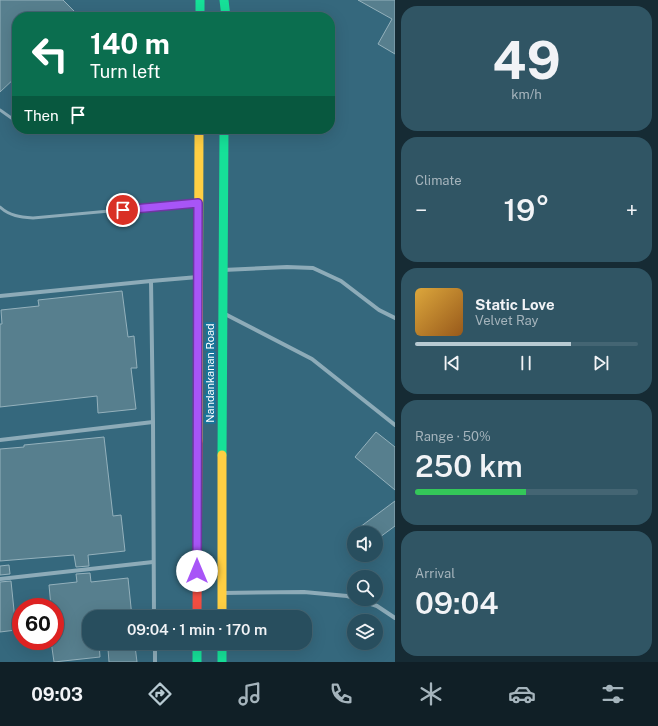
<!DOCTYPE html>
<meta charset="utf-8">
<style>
body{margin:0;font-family:"Public Sans",sans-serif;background:#305564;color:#f1f3f6;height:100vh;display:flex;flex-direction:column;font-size:15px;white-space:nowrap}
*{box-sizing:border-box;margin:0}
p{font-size:13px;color:#a5b4bc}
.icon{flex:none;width:22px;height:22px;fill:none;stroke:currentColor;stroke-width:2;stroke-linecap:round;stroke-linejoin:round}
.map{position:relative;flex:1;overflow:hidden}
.panel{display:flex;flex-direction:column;gap:6px;padding:6px;background:#162b34;width:263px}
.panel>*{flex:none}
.hud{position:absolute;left:12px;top:12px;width:323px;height:122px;border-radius:16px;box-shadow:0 4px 16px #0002,0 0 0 1px #446573;background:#0b6e4f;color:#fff;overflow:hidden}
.controls{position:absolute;left:347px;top:526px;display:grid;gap:8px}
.controls a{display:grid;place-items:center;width:36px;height:36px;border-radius:50%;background:#284e5e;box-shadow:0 4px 16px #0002,0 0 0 1px #446573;font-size:20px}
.speed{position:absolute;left:12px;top:598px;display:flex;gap:8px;font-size:20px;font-weight:700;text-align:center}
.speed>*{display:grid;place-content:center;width:52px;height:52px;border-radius:50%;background:#284e5e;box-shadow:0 4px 16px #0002,0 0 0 1px #446573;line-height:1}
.speed .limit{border:6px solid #d22;background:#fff;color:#111}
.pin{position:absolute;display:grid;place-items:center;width:34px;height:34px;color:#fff;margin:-17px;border:2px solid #fff;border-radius:50%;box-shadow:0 1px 4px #0007}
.me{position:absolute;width:44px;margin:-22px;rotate:0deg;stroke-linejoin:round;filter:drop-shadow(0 0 3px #0008)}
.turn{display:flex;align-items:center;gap:14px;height:84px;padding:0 12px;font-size:18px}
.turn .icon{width:52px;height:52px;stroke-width:2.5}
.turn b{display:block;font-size:28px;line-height:34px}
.then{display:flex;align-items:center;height:38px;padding:0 12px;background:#0003;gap:8px;font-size:15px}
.big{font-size:30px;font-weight:600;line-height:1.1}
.panel .card{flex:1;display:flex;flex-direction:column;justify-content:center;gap:6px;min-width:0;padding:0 14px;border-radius:16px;background:#305564}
.panel .dial{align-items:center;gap:0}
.dial b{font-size:52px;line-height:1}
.song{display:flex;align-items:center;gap:12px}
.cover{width:48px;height:48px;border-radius:6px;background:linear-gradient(135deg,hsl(40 70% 55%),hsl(30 70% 35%))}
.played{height:4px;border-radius:2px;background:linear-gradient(90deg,#b8cad2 70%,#446573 70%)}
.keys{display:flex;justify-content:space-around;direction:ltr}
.heat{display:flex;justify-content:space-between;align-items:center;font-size:22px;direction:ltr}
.charge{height:6px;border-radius:3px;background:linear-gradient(90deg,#34c759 50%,#446573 0)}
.trip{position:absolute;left:82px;top:610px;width:230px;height:40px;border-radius:16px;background:#284e5e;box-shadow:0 4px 16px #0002,0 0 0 1px #446573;font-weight:600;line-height:40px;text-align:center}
.tab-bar{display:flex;height:64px;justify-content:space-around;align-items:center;background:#101f26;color:#a5b4bc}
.tab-bar .icon{width:28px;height:28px}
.tab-bar .selected{color:#b8cad2}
.tab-bar b{font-size:18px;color:#f1f3f6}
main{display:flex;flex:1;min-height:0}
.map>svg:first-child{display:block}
.building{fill:#577f8e;stroke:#94b1bc}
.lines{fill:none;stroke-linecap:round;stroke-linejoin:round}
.lane{stroke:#8dabb8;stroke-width:3}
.street{stroke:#8dabb8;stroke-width:4}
.fast{stroke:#16e098;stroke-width:9}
.slow{stroke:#ffcf43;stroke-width:9}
.jam{stroke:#f24e42;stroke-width:9}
.route-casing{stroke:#6d37a1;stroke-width:10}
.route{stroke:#a855f7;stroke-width:7}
.labels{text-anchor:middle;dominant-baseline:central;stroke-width:4;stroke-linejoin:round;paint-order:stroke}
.street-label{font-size:11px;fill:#fff;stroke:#18759a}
</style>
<main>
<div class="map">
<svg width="395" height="662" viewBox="0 0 395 662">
<rect width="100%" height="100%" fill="#35687d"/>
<g class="building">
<path d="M0 0H63L80 17H17V76L0 92Z"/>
<path d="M358 0H395V54L378 44 392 19Z"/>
<path d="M122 291 128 337 134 336 137 368H131L136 409 98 413 97 396 0 407V324H2L1 310 39 306 38 300Z"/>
<path d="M376 432 395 447V490L355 457Z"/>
<path d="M104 437 113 516 121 515 125 551 88 555 89 566 76 567 74 555 0 561V449L24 447V445Z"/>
<path d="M395 501V526L376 540V533H352Z"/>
<path d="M9 565 10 574 0 575V566Z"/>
<path d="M90 573 91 582 128 578 132 617H89V643H99L100 657 54 662 51 641H55V607H51L49 585 77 582 76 574Z"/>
<path d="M11 581 16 630 0 632V582Z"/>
<path d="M135 646 137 662H109L108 649Z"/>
</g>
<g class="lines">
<g class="lane">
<path d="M0 110 17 122"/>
<path d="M0 207C10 216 20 217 33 218L197 203"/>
</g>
<g class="street">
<path d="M223 270 287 267 313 268 341 281 379 310 395 318"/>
<path d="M151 281 198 277"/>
<path d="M0 296 151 281 153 422 154 617"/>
<path d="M223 313 312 359 395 425"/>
<path d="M0 440 153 422"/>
<path d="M0 579 153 562"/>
<path d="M222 593 304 592 347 596 354 598"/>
<path d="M356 599 377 606 395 618"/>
<path d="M155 643V662"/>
</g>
<g class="fast">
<path d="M200 0V17"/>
<path d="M224 0 226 17"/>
<path d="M222 455 224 129"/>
<path d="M197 643V662"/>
<path d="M222 643V662"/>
</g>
<g class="slow">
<path d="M198 441 199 129"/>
<path d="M222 455V617"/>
</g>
<path class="jam" d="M197 617 198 441"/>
</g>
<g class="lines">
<g class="route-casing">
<path id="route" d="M123 210 198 203 197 571"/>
</g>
<use href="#route" class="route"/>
</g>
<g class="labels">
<g class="street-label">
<text transform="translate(210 373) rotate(-90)">Nandankanan Road</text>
</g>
</g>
</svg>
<div class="controls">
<a><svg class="icon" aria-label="sound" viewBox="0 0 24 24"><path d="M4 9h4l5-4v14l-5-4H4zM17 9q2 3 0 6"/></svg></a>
<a><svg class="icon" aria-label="search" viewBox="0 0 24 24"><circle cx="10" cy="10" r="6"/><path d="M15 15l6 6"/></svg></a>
<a><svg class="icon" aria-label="layers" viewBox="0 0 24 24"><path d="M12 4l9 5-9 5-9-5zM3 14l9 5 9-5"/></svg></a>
</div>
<div class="speed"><div class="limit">60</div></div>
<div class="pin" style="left:123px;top:210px;background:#d93025"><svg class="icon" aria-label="arrive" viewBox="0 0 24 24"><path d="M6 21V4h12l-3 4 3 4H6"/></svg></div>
<svg class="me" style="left:197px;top:571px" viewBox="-20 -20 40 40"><circle r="19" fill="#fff"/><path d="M0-13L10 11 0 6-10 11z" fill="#a855f7"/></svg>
<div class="trip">09:04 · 1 min · 170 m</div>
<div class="hud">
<div class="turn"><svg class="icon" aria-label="left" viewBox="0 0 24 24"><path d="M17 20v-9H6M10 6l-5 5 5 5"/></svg><div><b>140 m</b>Turn left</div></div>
<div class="then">Then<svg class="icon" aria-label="arrive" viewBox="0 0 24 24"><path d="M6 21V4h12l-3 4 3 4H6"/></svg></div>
</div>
</div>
<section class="panel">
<div class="card dial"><b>49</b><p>km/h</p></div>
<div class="card"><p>Climate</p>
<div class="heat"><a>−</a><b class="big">19°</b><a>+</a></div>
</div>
<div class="card">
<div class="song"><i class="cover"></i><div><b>Static Love</b><p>Velvet Ray</p></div></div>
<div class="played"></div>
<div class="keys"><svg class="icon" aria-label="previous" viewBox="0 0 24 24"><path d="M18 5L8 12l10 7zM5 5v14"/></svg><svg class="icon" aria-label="pause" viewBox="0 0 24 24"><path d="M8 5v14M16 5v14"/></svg><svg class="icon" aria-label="next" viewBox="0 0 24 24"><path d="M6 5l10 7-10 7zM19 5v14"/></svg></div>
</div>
<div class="card"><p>Range · 50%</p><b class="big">250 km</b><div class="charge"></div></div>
<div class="card"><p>Arrival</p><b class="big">09:04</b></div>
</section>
</main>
<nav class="tab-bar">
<b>09:03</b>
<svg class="icon selected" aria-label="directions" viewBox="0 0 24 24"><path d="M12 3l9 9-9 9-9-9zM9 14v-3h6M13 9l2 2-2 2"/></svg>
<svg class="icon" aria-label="music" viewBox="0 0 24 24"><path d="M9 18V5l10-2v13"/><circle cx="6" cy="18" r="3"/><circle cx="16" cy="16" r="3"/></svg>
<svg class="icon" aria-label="phone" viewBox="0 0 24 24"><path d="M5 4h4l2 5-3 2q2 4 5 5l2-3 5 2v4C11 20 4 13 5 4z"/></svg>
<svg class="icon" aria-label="climate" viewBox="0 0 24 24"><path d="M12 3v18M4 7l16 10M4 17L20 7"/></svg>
<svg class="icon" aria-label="car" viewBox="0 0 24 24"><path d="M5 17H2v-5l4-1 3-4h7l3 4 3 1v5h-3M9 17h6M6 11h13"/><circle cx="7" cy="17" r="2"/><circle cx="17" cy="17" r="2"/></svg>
<svg class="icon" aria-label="filters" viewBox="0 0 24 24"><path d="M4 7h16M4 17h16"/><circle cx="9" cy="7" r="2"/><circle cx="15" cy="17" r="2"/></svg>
</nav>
